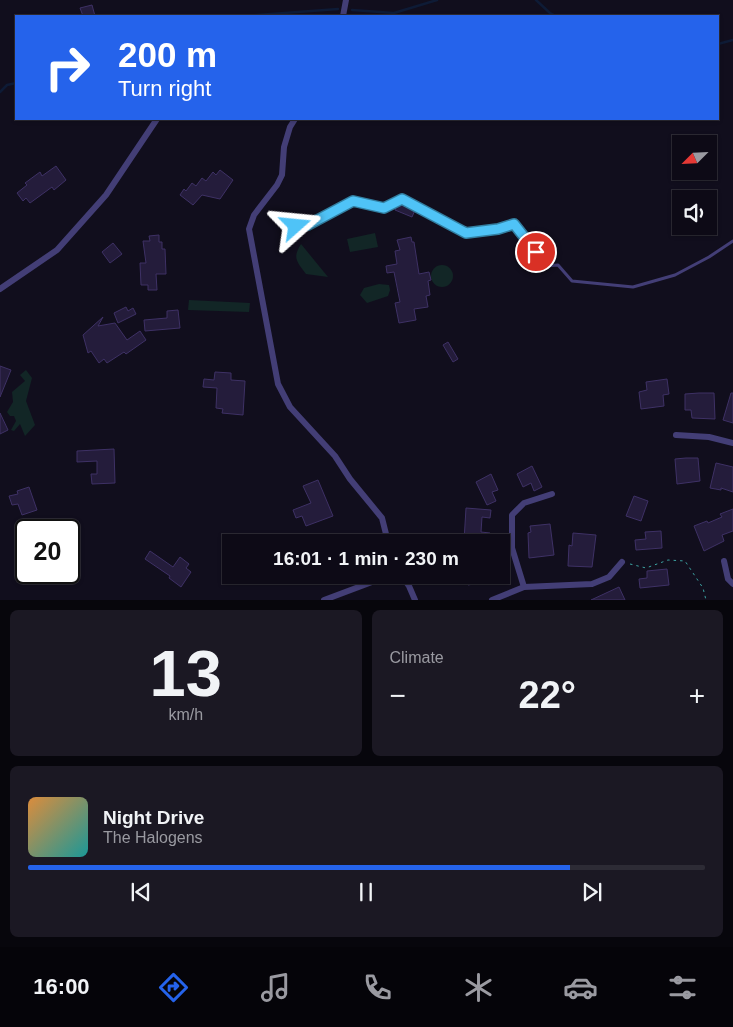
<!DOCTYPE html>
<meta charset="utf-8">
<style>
body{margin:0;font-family:Helvetica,sans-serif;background:#1b1823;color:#f1f3f6;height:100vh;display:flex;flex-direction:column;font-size:19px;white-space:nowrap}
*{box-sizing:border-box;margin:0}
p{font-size:16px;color:#9a9aa1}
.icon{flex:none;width:28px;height:28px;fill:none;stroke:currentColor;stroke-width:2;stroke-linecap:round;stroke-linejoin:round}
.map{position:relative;height:600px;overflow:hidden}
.drawer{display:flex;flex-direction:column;gap:10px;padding:10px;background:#07060c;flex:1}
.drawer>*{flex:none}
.top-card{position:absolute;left:15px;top:15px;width:704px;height:105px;border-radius:0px;box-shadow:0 1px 4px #0004,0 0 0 1px #2d2b35;background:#2563eb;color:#fff;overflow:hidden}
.needle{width:32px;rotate:246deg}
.tools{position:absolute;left:672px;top:135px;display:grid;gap:10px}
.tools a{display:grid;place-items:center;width:45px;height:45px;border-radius:0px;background:#0d0a16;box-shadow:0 1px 4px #0004,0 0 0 1px #2d2b35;font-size:25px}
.speed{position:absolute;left:15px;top:519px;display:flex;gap:10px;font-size:25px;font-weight:700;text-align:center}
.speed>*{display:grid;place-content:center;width:65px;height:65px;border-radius:50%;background:#0d0a16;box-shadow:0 1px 4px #0004,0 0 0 1px #2d2b35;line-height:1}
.speed .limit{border:2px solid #111;border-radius:8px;background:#fff;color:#111}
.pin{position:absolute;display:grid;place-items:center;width:42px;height:42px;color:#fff;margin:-21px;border:2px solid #fff;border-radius:50%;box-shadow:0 1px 5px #0007}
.me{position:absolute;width:55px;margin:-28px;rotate:72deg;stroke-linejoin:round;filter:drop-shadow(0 0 4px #0008)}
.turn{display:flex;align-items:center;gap:18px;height:105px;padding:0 20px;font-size:22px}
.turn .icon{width:65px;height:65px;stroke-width:2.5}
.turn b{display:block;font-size:35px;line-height:42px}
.big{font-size:38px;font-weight:600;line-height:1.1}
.drawer .widget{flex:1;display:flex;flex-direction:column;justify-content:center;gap:8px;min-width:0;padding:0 18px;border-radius:8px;background:#1b1823}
.drawer .dial{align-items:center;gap:0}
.dial b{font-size:65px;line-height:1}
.song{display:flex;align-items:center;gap:15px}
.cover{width:60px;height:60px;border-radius:8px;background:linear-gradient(135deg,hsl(30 70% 55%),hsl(180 70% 35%))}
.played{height:5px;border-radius:2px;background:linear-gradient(90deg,#2563eb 80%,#2d2b35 80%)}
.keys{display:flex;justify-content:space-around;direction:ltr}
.heat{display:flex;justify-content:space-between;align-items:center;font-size:28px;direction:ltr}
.drawer .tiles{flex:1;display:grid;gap:10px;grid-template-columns:1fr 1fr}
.widget:last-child{grid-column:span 2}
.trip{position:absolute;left:222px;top:534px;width:288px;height:50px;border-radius:0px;background:#0d0a16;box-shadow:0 1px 4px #0004,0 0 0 1px #2d2b35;font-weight:600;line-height:50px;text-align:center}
.tabs{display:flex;height:80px;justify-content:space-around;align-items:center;background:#050409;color:#9a9aa1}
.tabs .icon{width:35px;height:35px}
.tabs .selected{color:#2563eb}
.tabs b{font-size:22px;color:#f1f3f6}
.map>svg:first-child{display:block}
.green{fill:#122626}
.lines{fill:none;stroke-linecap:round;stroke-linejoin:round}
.stream{stroke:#0e1b36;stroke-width:2.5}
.building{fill:#241c3b;stroke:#3e3165}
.path{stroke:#3ba2a1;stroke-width:1;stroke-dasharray:2.5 4;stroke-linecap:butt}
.lane{stroke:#433e76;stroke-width:3}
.street{stroke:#433e76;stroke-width:6}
.route-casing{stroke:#337fa1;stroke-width:12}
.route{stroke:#4fc3f7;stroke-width:9}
</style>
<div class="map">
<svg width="733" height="600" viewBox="0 0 733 600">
<rect width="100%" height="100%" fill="#110e1d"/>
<g class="green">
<path d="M375 233 378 247 350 252 347 239Z"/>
<path d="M301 244 328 277 306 274C297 262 292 258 301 244Z"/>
<circle cx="442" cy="276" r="11"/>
<path d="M379 284 389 285 390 290 388 296 367 303 360 295 364 288Z"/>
<path d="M189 300 250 303 249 312 188 310Z"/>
<path d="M26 370 32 378 26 401 35 425 25 436 20 424 14 431 11 430 16 421 14 416H10L7 412 13 402 12 392 25 381 20 375Z"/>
</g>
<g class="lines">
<g class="stream">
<path d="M536 0 550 13 556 16"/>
<path d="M352 10 394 13 437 0"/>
<path d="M245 16 338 9"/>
<path d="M718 44 733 40"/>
<path d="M0 92 7 85 16 83"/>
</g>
</g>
<g class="building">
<path d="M92 5 95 16H83L80 8Z"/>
<path d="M56 166 66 180 54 190 52 187 30 203 26 198 23 201 17 193 27 185 25 183 40 172 42 176Z"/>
<path d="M220 170 233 180 220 199 202 195 193 205 180 195 184 189 186 191 192 183 196 186 202 178 206 181 213 172 216 175Z"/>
<path d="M401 203 415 210 412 217 395 210 397 205Z"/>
<path d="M159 235V242H162V249H165L166 274H156L157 290H148V285H141L140 263H146L143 241H150L149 236Z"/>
<path d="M411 237 412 242H414L419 274 429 272 431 280 428 281 430 295 426 296 428 307 414 309 416 320 399 323 395 303 400 302 394 272 387 273 386 266 397 264 395 251 400 250 397 240Z"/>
<path d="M113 243 122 254 110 263 102 252Z"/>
<path d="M126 307 128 311 133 308 136 314 118 323 114 313Z"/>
<path d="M178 310 180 328 145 331 144 320 167 318V311Z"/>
<path d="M103 317 98 326 115 323 127 340 140 331 146 340 126 354 124 352 107 363 104 359 99 363 91 351 88 353 83 335Z"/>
<path d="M448 342 458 359 453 362 443 345Z"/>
<path d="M0 366 11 370 0 397Z"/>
<path d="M215 372 231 373V380L245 381 243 415 222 413 223 409 216 408 217 388 203 387 204 379 214 380Z"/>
<path d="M667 379 669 394 663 395 664 406 641 409 639 392 647 390 646 382Z"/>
<path d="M699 393H714L715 419 692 418 691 410H685V394Z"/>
<path d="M731 393H733V423L723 420Z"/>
<path d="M0 413 8 430 0 434Z"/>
<path d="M114 449 115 483 92 484 91 474H97V461L77 462V451Z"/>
<path d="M686 458H698L700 481 677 484 675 459Z"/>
<path d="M716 463 733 467V492L721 488V490L710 488Z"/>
<path d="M532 466 542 487 534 491 531 483 523 487 517 474Z"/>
<path d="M491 474 498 490 492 492 496 501 487 505 476 482Z"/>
<path d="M318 480 333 516 306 526 302 516 296 518 293 510 311 503 303 486Z"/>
<path d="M29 487 37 510 22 515 18 504 12 505 9 496 18 494 17 491Z"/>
<path d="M634 496 648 501 641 521 626 516Z"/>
<path d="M466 508 491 510 490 518 482 517 481 532 490 533 489 542 464 541Z"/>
<path d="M733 509V531L722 535 724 541 704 551 694 526 707 521 708 523 722 517 720 514Z"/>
<path d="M550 524 554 555 529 558 528 533 531 532 530 526Z"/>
<path d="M661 531 662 548 636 550 635 540 646 539 645 532Z"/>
<path d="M573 533 596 535 592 567 568 566 569 545 572 546Z"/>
<path d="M150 551 173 567 180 557 189 564 186 568 191 572 181 587 169 578 170 576 145 559Z"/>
<path d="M667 569 669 585 640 588 639 579 647 578V571Z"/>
<path d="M466 575H506V578L468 585Z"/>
<path d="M619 587 625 600H591Z"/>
</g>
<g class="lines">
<path class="path" d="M630 564 646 568 668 560 685 561 703 588 706 600"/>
<path class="lane" d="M296 226 308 225 353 201 384 208 402 199 466 233 514 224 546 266 558 265 572 281 633 287 675 275 709 257 733 241"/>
<g class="street">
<path d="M343 16 346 0"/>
<path d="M295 119 290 127 284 147 282 175 277 185 254 215 249 229 278 384 290 407 335 456 350 479 382 518 388 542"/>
<path d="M0 289 57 250 106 195 157 119"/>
<path d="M676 435 709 437 733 443"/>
<path d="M724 561 728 579 733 584"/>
<path d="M401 575 409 586 415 600"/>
<path d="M524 587 512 548V515L524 503 552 494"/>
<path d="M324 600 372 582 380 575"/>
<path d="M492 600 524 587 592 584 609 577 622 562"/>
</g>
</g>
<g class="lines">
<g class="route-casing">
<path id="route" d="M296 226 308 225 353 201 384 208 402 199 466 233 498 229 514 224 536 252"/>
</g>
<use href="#route" class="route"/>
</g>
</svg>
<div class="tools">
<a><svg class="needle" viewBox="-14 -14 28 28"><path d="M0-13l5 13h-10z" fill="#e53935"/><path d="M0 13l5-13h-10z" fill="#9a9aa1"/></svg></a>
<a><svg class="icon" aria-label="sound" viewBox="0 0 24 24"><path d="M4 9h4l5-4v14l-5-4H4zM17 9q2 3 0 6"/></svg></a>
</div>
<div class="speed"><div class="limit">20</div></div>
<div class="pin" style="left:536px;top:252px;background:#d93025"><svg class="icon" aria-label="arrive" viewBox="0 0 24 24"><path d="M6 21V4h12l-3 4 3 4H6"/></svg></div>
<svg class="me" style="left:296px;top:226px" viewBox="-20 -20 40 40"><path d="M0-17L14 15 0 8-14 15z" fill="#4fc3f7" stroke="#fff" stroke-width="4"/></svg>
<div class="trip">16:01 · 1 min · 230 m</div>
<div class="top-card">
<div class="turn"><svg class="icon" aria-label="right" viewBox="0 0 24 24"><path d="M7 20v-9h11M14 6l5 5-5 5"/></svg><div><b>200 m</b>Turn right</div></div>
</div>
</div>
<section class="drawer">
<div class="tiles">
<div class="widget dial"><b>13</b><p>km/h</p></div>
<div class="widget"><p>Climate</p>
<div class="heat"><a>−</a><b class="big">22°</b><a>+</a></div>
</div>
<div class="widget">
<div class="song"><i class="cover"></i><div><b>Night Drive</b><p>The Halogens</p></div></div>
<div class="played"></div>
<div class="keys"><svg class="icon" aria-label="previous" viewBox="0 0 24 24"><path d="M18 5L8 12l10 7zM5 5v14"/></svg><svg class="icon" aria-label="pause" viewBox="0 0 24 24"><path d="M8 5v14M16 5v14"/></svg><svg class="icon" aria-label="next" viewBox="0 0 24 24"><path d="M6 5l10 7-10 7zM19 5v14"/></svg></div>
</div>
</div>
</section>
<nav class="tabs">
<b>16:00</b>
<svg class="icon selected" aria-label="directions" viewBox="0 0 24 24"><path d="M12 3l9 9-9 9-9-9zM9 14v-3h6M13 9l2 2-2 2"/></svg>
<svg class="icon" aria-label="music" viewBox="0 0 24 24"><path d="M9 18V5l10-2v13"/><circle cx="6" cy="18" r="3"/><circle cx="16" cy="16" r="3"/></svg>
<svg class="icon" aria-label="phone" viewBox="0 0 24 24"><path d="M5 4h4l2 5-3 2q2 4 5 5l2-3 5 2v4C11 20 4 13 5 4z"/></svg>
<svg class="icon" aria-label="climate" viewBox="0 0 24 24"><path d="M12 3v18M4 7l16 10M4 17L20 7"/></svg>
<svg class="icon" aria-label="car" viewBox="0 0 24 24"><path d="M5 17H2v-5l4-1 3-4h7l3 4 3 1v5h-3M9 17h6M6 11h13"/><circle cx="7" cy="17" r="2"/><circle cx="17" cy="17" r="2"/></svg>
<svg class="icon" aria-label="filters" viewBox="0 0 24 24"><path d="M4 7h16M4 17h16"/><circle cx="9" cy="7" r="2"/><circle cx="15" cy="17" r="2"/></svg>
</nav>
